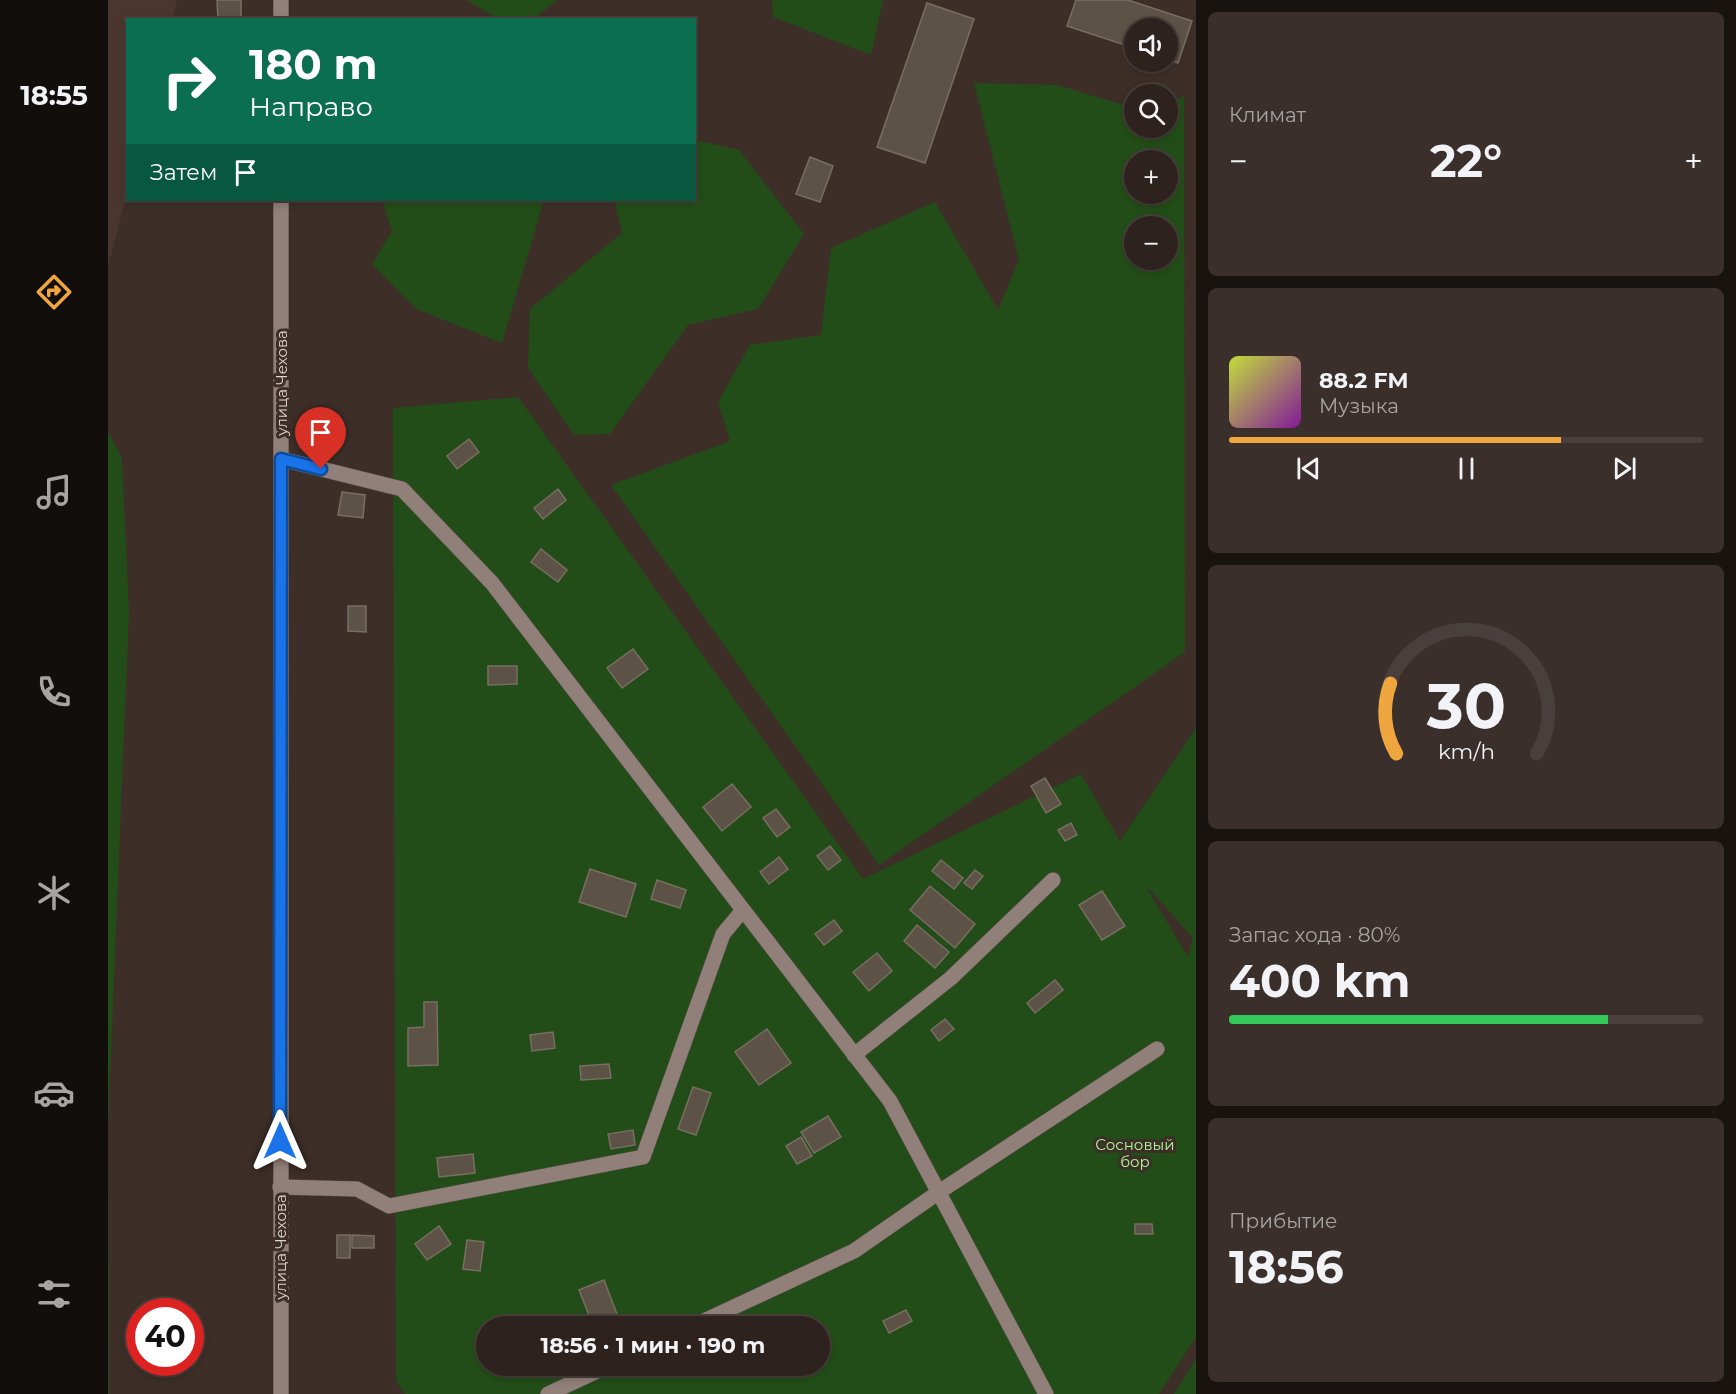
<!DOCTYPE html>
<html lang="ru">
<meta charset="utf-8">
<style>
body{margin:0;font-family:Montserrat,sans-serif;background:#3a2f2b;color:#f1f3f6;height:100vh;display:flex;flex-direction:column;font-size:22px;white-space:nowrap}
*{box-sizing:border-box;margin:0}
p{font-size:20px;color:#a7a4a4}
.icon{flex:none;width:33px;height:33px;fill:none;stroke:currentColor;stroke-width:2;stroke-linecap:round;stroke-linejoin:round}
.map{position:relative;flex:1;overflow:hidden}
.sheet{display:flex;flex-direction:column;gap:12px;padding:12px;background:#191310;width:540px}
.sheet>*{flex:none}
.guide{position:absolute;left:18px;top:18px;width:570px;height:183px;border-radius:0px;box-shadow:0 3px 9px #0003,0 0 0 2px #493f3c;background:#0b6e4f;color:#fff;overflow:hidden}
.tools{position:absolute;left:1016px;top:18px;display:grid;gap:12px}
.tools a{display:grid;place-items:center;width:54px;height:54px;border-radius:50%;background:#2e221e;box-shadow:0 3px 9px #0003,0 0 0 2px #493f3c;font-size:30px}
.speed{position:absolute;left:18px;top:1298px;display:flex;gap:12px;font-size:30px;font-weight:700;text-align:center}
.speed>*{display:grid;place-content:center;width:78px;height:78px;border-radius:50%;background:#2e221e;box-shadow:0 3px 9px #0003,0 0 0 2px #493f3c;line-height:1}
.speed .limit{border:9px solid #d22;background:#fff;color:#111}
.pin{position:absolute;display:grid;place-items:center;width:51px;height:51px;color:#fff;margin:-62px -26px;border-radius:50% 50% 50% 0;rotate:-45deg;box-shadow:0 0 6px #0007}
.pin .icon{rotate:45deg}
.me{position:absolute;width:66px;margin:-33px;rotate:0deg;stroke-linejoin:round;filter:drop-shadow(0 0 4px #0008)}
.turn{display:flex;align-items:center;gap:21px;height:126px;padding:0 24px;font-size:27px}
.turn .icon{width:78px;height:78px;stroke-width:2.5}
.turn b{display:block;font-size:42px;line-height:51px}
.then{display:flex;align-items:center;height:57px;padding:0 24px;background:#0003;gap:12px;font-size:22px}
.big{font-size:45px;font-weight:700;line-height:1.1}
.sheet .widget{flex:1;display:flex;flex-direction:column;justify-content:center;gap:9px;min-width:0;padding:0 21px;border-radius:9px;background:#3a2f2b}
.sheet .dial{align-items:center;gap:0}
.dial svg{height:156px;overflow:visible;fill:none;stroke:#493f3c;stroke-width:7;stroke-linecap:round;text-anchor:middle}
.dial text{fill:#f1f3f6;stroke:none}
.song{display:flex;align-items:center;gap:18px}
.cover{width:72px;height:72px;border-radius:9px;background:linear-gradient(135deg,hsl(70 70% 55%),hsl(290 70% 35%))}
.played{height:6px;border-radius:3px;background:linear-gradient(90deg,#f0a63f 70%,#493f3c 70%)}
.keys{display:flex;justify-content:space-around;direction:ltr}
.heat{display:flex;justify-content:space-between;align-items:center;font-size:33px;direction:ltr}
.charge{height:9px;border-radius:4px;background:linear-gradient(90deg,#34c759 80%,#493f3c 0)}
.trip{position:absolute;left:368px;top:1316px;width:354px;height:60px;border-radius:30px;background:#2e221e;box-shadow:0 3px 9px #0003,0 0 0 2px #493f3c;font-weight:700;line-height:60px;text-align:center}
main{display:flex;flex:1;min-height:0}
.menu{display:flex;flex-direction:column;width:108px;justify-content:space-around;align-items:center;background:#120e0c;color:#a7a4a4}
.menu .icon{width:42px;height:42px}
.menu .selected{color:#f0a63f}
.menu b{font-size:27px;color:#f1f3f6}
.map>svg:first-child{display:block}
.built{fill:#4b362e}
.green{fill:#234d18;fill-rule:evenodd}
.building{fill:#5c5246;stroke:#786e61;stroke-width:1.5}
.lines{fill:none;stroke-linecap:round;stroke-linejoin:round}
.minor-casing{stroke:#574b47;stroke-width:16}
.minor{stroke:#918079;stroke-width:15}
.route-casing{stroke:#114b97;stroke-width:15}
.route{stroke:#1a73e8;stroke-width:10}
.labels{text-anchor:middle;dominant-baseline:central;stroke-width:6;stroke-linejoin:round;paint-order:stroke}
.street-label{font-size:15px;fill:#ded4d1;stroke:#3d2e28}
.park-label{font-size:15px;fill:#acf59a;stroke:#3d2e28}
</style>
<main>
<nav class="menu">
<b>18:55</b>
<svg class="icon selected" aria-label="directions" viewBox="0 0 24 24"><path d="M12 3l9 9-9 9-9-9zM9 14v-3h6M13 9l2 2-2 2"/></svg>
<svg class="icon" aria-label="music" viewBox="0 0 24 24"><path d="M9 18V5l10-2v13"/><circle cx="6" cy="18" r="3"/><circle cx="16" cy="16" r="3"/></svg>
<svg class="icon" aria-label="phone" viewBox="0 0 24 24"><path d="M5 4h4l2 5-3 2q2 4 5 5l2-3 5 2v4C11 20 4 13 5 4z"/></svg>
<svg class="icon" aria-label="climate" viewBox="0 0 24 24"><path d="M12 3v18M4 7l16 10M4 17L20 7"/></svg>
<svg class="icon" aria-label="car" viewBox="0 0 24 24"><path d="M5 17H2v-5l4-1 3-4h7l3 4 3 1v5h-3M9 17h6M6 11h13"/><circle cx="7" cy="17" r="2"/><circle cx="17" cy="17" r="2"/></svg>
<svg class="icon" aria-label="filters" viewBox="0 0 24 24"><path d="M4 7h16M4 17h16"/><circle cx="9" cy="7" r="2"/><circle cx="15" cy="17" r="2"/></svg>
</nav>
<div class="map">
<svg width="1088" height="1394" viewBox="0 0 1088 1394">
<rect width="100%" height="100%" fill="#3d2e28"/>
<path class="built" d="M0 0H69L64 19 20 20 19 192 0 267Z"/>
<g class="green">
<path d="M359 0H449L426 19H390Z"/>
<path d="M664 0H775L763 55 665 17Z"/>
<path d="M866 83 949 85 1026 108V128H1059V104L1076 96 1077 652 771 865 503 485 622 441 610 402 642 345 713 335 723 248 827 202 890 310 911 260ZM1026 160H1059V194H1026ZM1026 226H1059V260H1026Z"/>
<path d="M587 140 631 150 696 234 650 309 580 325 502 434 466 435 420 368 422 309 514 233 506 200H586Z"/>
<path d="M274 200H436L394 343 308 309 264 264 284 231Z"/>
<path d="M410 397 755 879 973 774 1012 841 1088 728V1337L1051 1394H297L288 1381 285 408ZM1041 889 1085 938 1080 957 1040 890ZM378 1326H711V1365H378Z"/>
<path d="M0 432 14 458 21 613 0 1124 1 1394H0Z"/>
<path d="M1088 1359V1394H1066Z"/>
</g>
<g class="building">
<path d="M109 0H133V20H110Z"/>
<path d="M968 0H1020L1084 21 1070 63 1059 59V28H1026V48L959 26Z"/>
<path d="M819 3 866 19 817 163 769 147Z"/>
<path d="M702 157 725 166 712 202 688 194Z"/>
<path d="M361 439 371 452 349 469 339 456Z"/>
<path d="M450 489 458 500 435 519 426 508Z"/>
<path d="M234 492 257 495 255 518 230 515Z"/>
<path d="M433 549 459 570 450 582 423 562Z"/>
<path d="M240 606H258V632L240 631Z"/>
<path d="M525 649 540 669 514 688 499 668Z"/>
<path d="M380 666H409V684L380 685Z"/>
<path d="M937 778 953 804 938 813 923 786Z"/>
<path d="M624 784 643 807 614 831 595 807Z"/>
<path d="M668 809 682 827 669 837 655 818Z"/>
<path d="M963 823 969 835 957 841 950 830Z"/>
<path d="M722 846 733 860 720 870 709 856Z"/>
<path d="M671 857 680 869 661 884 652 872Z"/>
<path d="M833 860 855 878 846 889 824 871Z"/>
<path d="M482 869 528 884 518 917 471 902Z"/>
<path d="M867 870 875 876 864 889 856 883Z"/>
<path d="M549 880 578 890 572 908 543 899Z"/>
<path d="M822 886 867 924 847 948 802 910Z"/>
<path d="M994 891 1017 926 994 940 971 905Z"/>
<path d="M726 920 734 931 716 945 707 934Z"/>
<path d="M809 925 841 952 827 968 796 941Z"/>
<path d="M769 953 784 971 761 991 745 972Z"/>
<path d="M947 980 955 990 927 1013 919 1003Z"/>
<path d="M316 1002H329L330 1065 300 1066V1028L316 1027Z"/>
<path d="M837 1019 846 1029 831 1041 823 1030Z"/>
<path d="M659 1029 683 1063 651 1085 627 1052Z"/>
<path d="M445 1032 447 1048 424 1051 422 1035Z"/>
<path d="M501 1064 503 1078 473 1080 472 1066Z"/>
<path d="M585 1087 603 1093 588 1135 570 1129Z"/>
<path d="M720 1116 733 1137 706 1153 693 1132Z"/>
<path d="M525 1130 527 1145 503 1149 500 1134Z"/>
<path d="M693 1137 704 1156 689 1164 678 1146Z"/>
<path d="M365 1154 367 1173 331 1177 329 1158Z"/>
<path d="M1027 1224H1044L1045 1234H1027Z"/>
<path d="M331 1226 343 1244 319 1260 307 1244Z"/>
<rect x="229" y="1235" width="13" height="23"/>
<path d="M244 1235 266 1236V1248H244Z"/>
<path d="M359 1240 376 1242 372 1271 355 1269Z"/>
<path d="M496 1280 509 1314 484 1323 471 1290Z"/>
<path d="M798 1310 804 1321 781 1333 775 1321Z"/>
</g>
<g class="lines">
<g class="minor-casing">
<g id="minor">
<path d="M173 20V0"/>
<path d="M173 459 294 489 384 583 782 1101 938 1394"/>
<path d="M746 1055 843 978 945 880"/>
<path d="M172 1187 249 1189 281 1206 535 1157 615 934 635 910"/>
<path d="M585 1326 746 1251 831 1192 1049 1049"/>
<path d="M173 1394V200"/>
<path d="M440 1394 502 1365"/>
</g>
</g>
<use href="#minor" class="minor"/>
</g>
<g class="lines">
<g class="route-casing">
<path id="route" d="M172 1141 173 459 213 469"/>
</g>
<use href="#route" class="route"/>
</g>
<g class="labels">
<g class="street-label">
<text transform="translate(173 383) rotate(-90)">улица Чехова</text>
<text transform="translate(172 1247) rotate(-90)">улица Чехова</text>
</g>
<g class="park-label">
<text x="1027" y="1144">Сосновый<tspan x="1027" dy="17">бор</tspan></text>
</g>
</g>
</svg>
<div class="tools">
<a><svg class="icon" aria-label="sound" viewBox="0 0 24 24"><path d="M4 9h4l5-4v14l-5-4H4zM17 9q2 3 0 6"/></svg></a>
<a><svg class="icon" aria-label="search" viewBox="0 0 24 24"><circle cx="10" cy="10" r="6"/><path d="M15 15l6 6"/></svg></a>
<a>+</a>
<a>−</a>
</div>
<div class="speed"><div class="limit">40</div></div>
<div class="pin" style="left:213px;top:469px;background:#d93025"><svg class="icon" aria-label="arrive" viewBox="0 0 24 24"><path d="M6 21V4h12l-3 4 3 4H6"/></svg></div>
<svg class="me" style="left:172px;top:1141px" viewBox="-20 -20 40 40"><path d="M0-17L14 15 0 8-14 15z" fill="#1a73e8" stroke="#fff" stroke-width="4"/></svg>
<div class="trip">18:56 · 1 мин · 190 m</div>
<div class="guide">
<div class="turn"><svg class="icon" aria-label="right" viewBox="0 0 24 24"><path d="M7 20v-9h11M14 6l5 5-5 5"/></svg><div><b>180 m</b>Направо</div></div>
<div class="then">Затем<svg class="icon" aria-label="arrive" viewBox="0 0 24 24"><path d="M6 21V4h12l-3 4 3 4H6"/></svg></div>
</div>
</div>
<section class="sheet">
<div class="widget"><p>Климат</p>
<div class="heat"><a>−</a><b class="big">22°</b><a>+</a></div>
</div>
<div class="widget">
<div class="song"><i class="cover"></i><div><b>88.2 FM</b><p>Музыка</p></div></div>
<div class="played"></div>
<div class="keys"><svg class="icon" aria-label="previous" viewBox="0 0 24 24"><path d="M18 5L8 12l10 7zM5 5v14"/></svg><svg class="icon" aria-label="pause" viewBox="0 0 24 24"><path d="M8 5v14M16 5v14"/></svg><svg class="icon" aria-label="next" viewBox="0 0 24 24"><path d="M6 5l10 7-10 7zM19 5v14"/></svg></div>
</div>
<div class="widget dial"><svg viewBox="0 0 100 80">
<path d="M14 69A42 42 0 1 1 86 69"/>
<path d="M14 69A42 42 0 0 1 11 33" stroke="#f0a63f"/>
<text x="50" y="56" font-size="32" font-weight="700">30</text>
<text x="50" y="72" font-size="11">km/h</text>
</svg></div>
<div class="widget"><p>Запас хода · 80%</p><b class="big">400 km</b><div class="charge"></div></div>
<div class="widget"><p>Прибытие</p><b class="big">18:56</b></div>
</section>
</main>
